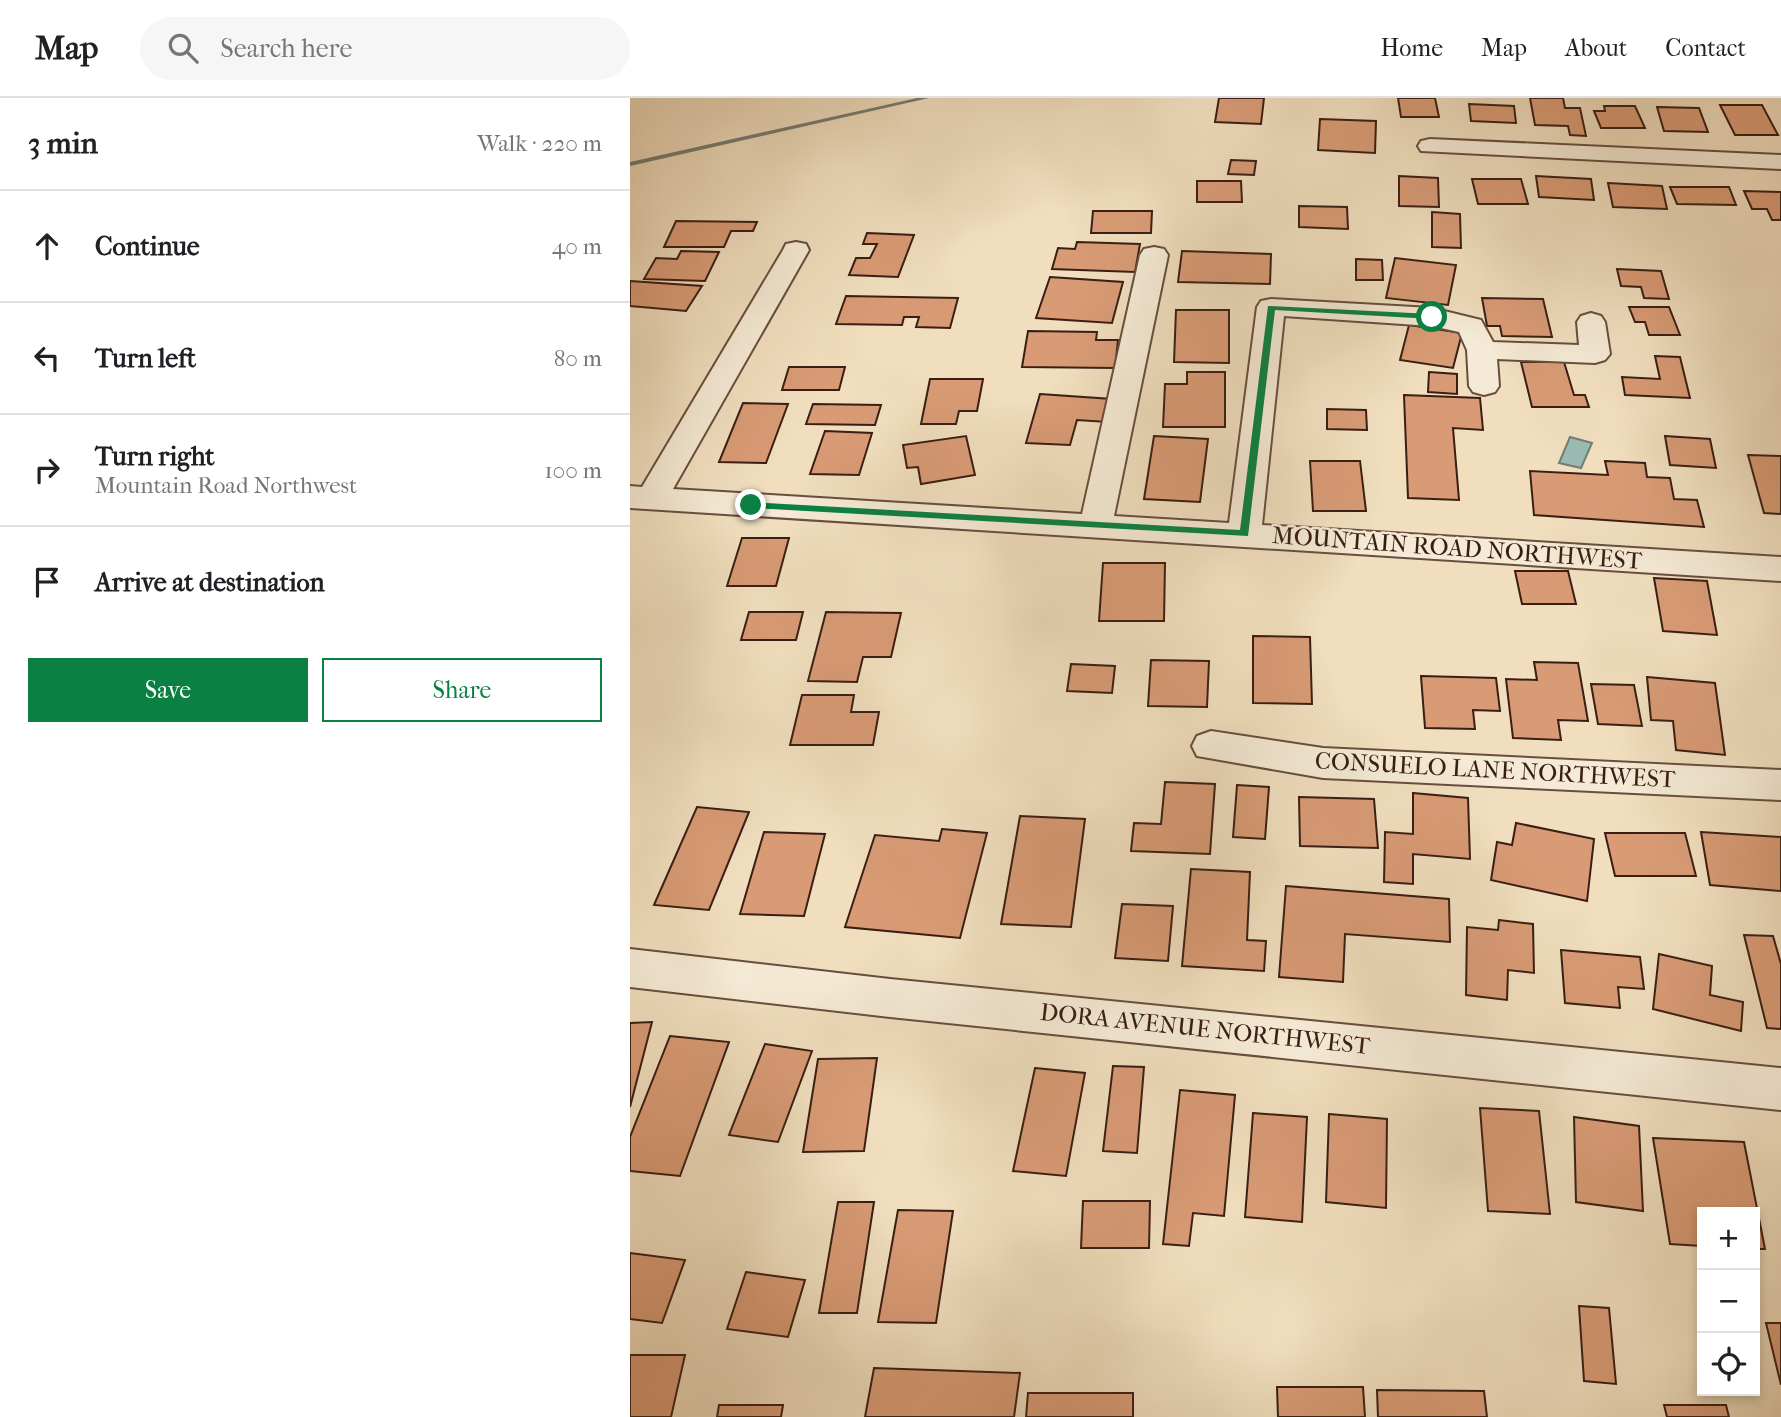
<!DOCTYPE html>
<html lang="en">
<head>
<meta charset="utf-8">
<style>
  :root { --surface:#fff; --page:#f6f6f6; --text:#202124; --muted:#757577; --line:#e0e0e0; --accent:#0b8043 }
  body { margin:0; font-family:"IM FELL French Canon",serif; background:var(--page); color:var(--text) }
  .controls { position:absolute; right:21px; bottom:21px; display:grid; overflow:hidden; border-radius:0px; box-shadow:0 4px 10px #0003 }
  .controls button { width:63px; height:63px; display:grid; place-items:center; padding:0; border:0; border-bottom:2px solid var(--line); background:var(--surface); color:var(--text); font:35px sans-serif }
  .stop { position:absolute; width:21px; height:21px; margin:-16px; border:5px solid #0b8043; border-radius:50%; background:#fff }
  .stop.end { background:#0b8043; border-color:#fff; box-shadow:0 2px 7px #0008 }
  .list { margin:0; padding:0; list-style:none }
  h2 { display:flex; justify-content:space-between; align-items:center; height:91px; margin:0; padding:0 28px; font-size:30px }
  h2 small { font-size:23px; font-weight:400; color:var(--muted) }
  .list li { display:grid; grid-template-columns:46px 1fr auto; gap:21px; align-items:center; box-sizing:border-box; height:112px; padding:0 28px; border-top:2px solid var(--line) }
  .list b { display:block; font-size:26px; white-space:nowrap }
  .list p { margin:0; font-size:23px; white-space:nowrap; color:var(--muted) }
  .list em { font-size:23px; font-style:normal; color:var(--muted) }
  .actions { display:flex; gap:14px; padding:21px 28px }
  .actions a { flex:1; padding:16px 0; border:2px solid var(--accent); border-radius:0px; text-align:center; font-size:24px; color:var(--accent) }
  .actions .main { background:var(--accent); color:#fff }
  .icon { flex:none; width:38px; height:38px; fill:none; stroke:currentColor; stroke-width:2; stroke-linecap:round; stroke-linejoin:round }
  .map { position:relative; flex:none; width:1151px; height:1319px; overflow:hidden }
  header { display:flex; align-items:center; gap:42px; box-sizing:border-box; height:98px; padding:0 35px; background:var(--surface); border-bottom:2px solid var(--line) }
  header strong { font-size:33px }
  nav { display:flex; gap:38px; margin-inline-start:auto; font-size:24px }
  .search { width:490px; height:63px; background:var(--page); display:flex; align-items:center; gap:18px; box-sizing:border-box; padding:0 24px; border-radius:38px; color:var(--muted); font-size:26px }
  main { display:flex }
  aside { flex:1; background:var(--surface) }
  .map>svg:first-child { display:block }
</style>
</head>
<body>
<header>
<strong>Map</strong>
<div class="search"><svg class="icon" aria-label="search" viewBox="0 0 24 24"><circle cx="10" cy="10" r="6"/><path d="M15 15l6 6"/></svg>Search here</div>
<nav><a>Home</a><a>Map</a><a>About</a><a>Contact</a></nav>
</header>
<main>
<aside>
<h2>3 min<small>Walk · 220 m</small></h2>
<ul class="list">
<li><svg class="icon" aria-label="ahead" viewBox="0 0 24 24"><path d="M12 20V5M6 11l6-6 6 6"/></svg><div><b>Continue</b></div><em>40 m</em></li>
<li><svg class="icon" aria-label="left" viewBox="0 0 24 24"><path d="M17 20v-9H6M10 6l-5 5 5 5"/></svg><div><b>Turn left</b></div><em>80 m</em></li>
<li><svg class="icon" aria-label="right" viewBox="0 0 24 24"><path d="M7 20v-9h11M14 6l5 5-5 5"/></svg><div><b>Turn right</b><p>Mountain Road Northwest</p></div><em>100 m</em></li>
<li><svg class="icon" aria-label="arrive" viewBox="0 0 24 24"><path d="M6 21V4h12l-3 4 3 4H6"/></svg><div><b>Arrive at destination</b></div></li>
</ul>
<div class="actions"><a class="main">Save</a><a>Share</a></div>
</aside>
<div class="map">
<svg width="1151" height="1319" viewBox="0 0 1151 1319">
  <rect width="100%" height="100%" fill="#f0debe"/>
  <filter id="stains"><feTurbulence type="fractalNoise" baseFrequency=".00286" numOctaves="4"/><feColorMatrix values="0 0 0 0 .2 0 0 0 0 .09 0 0 0 0 .02 0 0 0 .5 -.17"/></filter>
  <radialGradient id="worn" r=".72"><stop offset=".6" stop-color="#630" stop-opacity="0"/><stop offset="1" stop-color="#630" stop-opacity=".3"/></radialGradient>
  <path fill="#9abcb4" stroke="#747d74" stroke-width="2" d="M 940,339 L 962,345 L 951,370 L 929,365 Z"/>
  <g fill="none" stroke-linecap="round" stroke-linejoin="round">
    <path fill="#747d74" fill-rule="evenodd" d="M 287,0 L 299,0 L 0,68 L 0,64 Z"/>
  </g>
  <path fill="#d89b75" stroke="#3a1e14" stroke-width="2" d="M 589,0 L 634,0 L 631,26 L 585,24 Z
    M 768,0 L 805,0 L 809,19 L 771,19 Z
    M 900,0 L 933,0 L 935,10 L 950,10 L 956,38 L 940,37 L 938,28 L 905,27 Z
    M 839,6 L 884,8 L 886,25 L 841,23 Z
    M 1090,7 L 1132,7 L 1148,37 L 1105,37 Z
    M 974,8 L 1005,8 L 1015,30 L 971,30 L 964,13 L 975,13 Z
    M 1027,9 L 1069,10 L 1078,34 L 1034,33 Z
    M 690,21 L 746,23 L 745,55 L 688,52 Z
    M 601,62 L 626,63 L 624,77 L 598,76 Z
    M 769,78 L 808,80 L 809,109 L 769,108 Z
    M 906,78 L 961,81 L 964,102 L 909,99 Z
    M 842,81 L 891,81 L 898,106 L 848,106 Z
    M 567,83 L 611,83 L 612,104 L 567,104 Z
    M 978,85 L 1032,88 L 1037,111 L 983,109 Z
    M 1040,89 L 1099,89 L 1106,107 L 1047,106 Z
    M 1114,93 L 1151,94 L 1151,122 L 1142,122 L 1137,111 L 1122,111 Z
    M 669,108 L 717,109 L 718,131 L 669,129 Z
    M 463,113 L 522,113 L 521,135 L 461,135 Z
    M 802,114 L 830,116 L 831,150 L 802,149 Z
    M 46,123 L 127,124 L 123,133 L 101,133 L 94,149 L 34,149 Z
    M 237,135 L 284,137 L 268,179 L 219,177 L 226,160 L 240,160 L 247,146 L 233,146 Z
    M 447,144 L 510,146 L 505,174 L 422,171 L 428,150 L 445,151 Z
    M 51,153 L 89,154 L 75,183 L 14,181 L 26,160 L 47,161 Z
    M 552,153 L 641,156 L 640,186 L 548,184 Z
    M 765,160 L 826,167 L 818,207 L 756,200 Z
    M 726,161 L 752,162 L 753,182 L 726,182 Z
    M 987,171 L 1031,173 L 1039,201 L 1014,200 L 1011,189 L 991,188 Z
    M 420,179 L 493,184 L 482,225 L 406,220 Z
    M 0,183 L 72,188 L 56,213 L 0,208 Z
    M 216,198 L 328,200 L 320,230 L 286,229 L 289,219 L 274,219 L 272,227 L 206,226 Z
    M 852,200 L 913,201 L 922,239 L 872,238 L 870,228 L 857,228 Z
    M 999,209 L 1039,209 L 1050,237 L 1019,237 L 1015,224 L 1005,224 Z
    M 546,212 L 599,212 L 599,265 L 544,264 Z
    M 779,227 L 832,235 L 823,270 L 770,262 Z
    M 398,233 L 467,234 L 466,242 L 488,242 L 485,270 L 392,269 Z
    M 1025,258 L 1050,259 L 1060,300 L 995,297 L 992,279 L 1030,281 Z
    M 891,264 L 934,264 L 944,297 L 955,297 L 959,309 L 902,309 Z
    M 159,269 L 215,269 L 209,292 L 152,292 Z
    M 557,274 L 595,274 L 595,329 L 533,329 L 535,286 L 557,286 Z
    M 799,274 L 827,276 L 827,296 L 798,294 Z
    M 300,281 L 353,281 L 347,313 L 329,313 L 326,326 L 291,326 Z
    M 410,296 L 482,301 L 477,324 L 447,322 L 440,347 L 396,345 Z
    M 774,297 L 850,300 L 853,332 L 823,330 L 829,402 L 778,400 Z
    M 113,305 L 158,306 L 136,365 L 89,364 Z
    M 183,306 L 251,307 L 245,327 L 176,326 Z
    M 697,311 L 736,312 L 737,332 L 697,331 Z
    M 195,333 L 242,335 L 229,377 L 180,376 Z
    M 336,338 L 345,377 L 291,386 L 288,369 L 277,370 L 273,347 Z
    M 524,338 L 578,341 L 570,404 L 514,401 Z
    M 1035,338 L 1080,341 L 1086,370 L 1040,367 Z
    M 1118,357 L 1151,358 L 1151,416 L 1134,415 Z
    M 680,363 L 730,363 L 736,413 L 683,413 Z
    M 975,363 L 1015,365 L 1017,379 L 1040,380 L 1044,401 L 1067,402 L 1074,429 L 904,417 L 900,373 L 978,377 Z
    M 112,440 L 159,440 L 146,488 L 97,488 Z
    M 473,465 L 535,465 L 534,523 L 469,523 Z
    M 885,473 L 938,473 L 946,506 L 892,506 Z
    M 1024,480 L 1077,483 L 1087,537 L 1033,533 Z
    M 119,514 L 173,514 L 166,542 L 111,542 Z
    M 196,514 L 271,515 L 261,559 L 233,559 L 227,584 L 178,583 Z
    M 623,538 L 680,539 L 682,606 L 623,605 Z
    M 521,562 L 579,563 L 577,609 L 518,608 Z
    M 904,564 L 948,565 L 958,623 L 928,622 L 931,642 L 883,640 L 876,581 L 907,582 Z
    M 441,566 L 485,568 L 482,595 L 437,593 Z
    M 791,578 L 866,580 L 870,613 L 843,612 L 845,631 L 795,630 Z
    M 1017,579 L 1085,585 L 1095,657 L 1046,652 L 1043,623 L 1021,622 Z
    M 961,586 L 1004,587 L 1012,628 L 968,626 Z
    M 172,597 L 224,597 L 221,614 L 249,614 L 243,647 L 160,647 Z
    M 535,684 L 585,686 L 580,756 L 501,753 L 504,725 L 531,726 Z
    M 607,687 L 639,689 L 635,741 L 603,739 Z
    M 783,695 L 838,700 L 840,761 L 783,756 L 783,786 L 754,784 L 755,734 L 783,736 Z
    M 669,699 L 744,701 L 748,750 L 670,748 Z
    M 67,709 L 119,714 L 79,812 L 24,807 Z
    M 390,718 L 455,721 L 441,829 L 371,826 Z
    M 886,725 L 964,741 L 957,803 L 861,782 L 867,744 L 882,747 Z
    M 312,731 L 357,735 L 330,840 L 215,829 L 245,737 L 309,743 Z
    M 134,734 L 195,736 L 174,818 L 110,816 Z
    M 1071,734 L 1151,739 L 1151,793 L 1080,787 Z
    M 975,735 L 1055,735 L 1066,778 L 985,778 Z
    M 561,771 L 620,774 L 617,842 L 636,843 L 634,873 L 552,868 Z
    M 656,788 L 819,801 L 820,844 L 715,836 L 713,884 L 649,879 Z
    M 492,806 L 543,808 L 538,863 L 485,860 Z
    M 869,822 L 903,826 L 904,875 L 878,872 L 877,902 L 836,897 L 837,829 L 868,832 Z
    M 1114,837 L 1143,838 L 1151,866 L 1151,931 L 1137,930 Z
    M 931,852 L 1010,859 L 1014,891 L 988,889 L 990,910 L 935,905 Z
    M 1029,856 L 1082,868 L 1080,897 L 1113,904 L 1111,933 L 1023,911 Z
    M 22,924 L 0,1009 L 0,925 Z
    M 40,938 L 99,944 L 50,1078 L 0,1073 L 0,1039 Z
    M 135,946 L 182,953 L 148,1044 L 99,1037 Z
    M 247,960 L 234,1053 L 173,1054 L 188,961 Z
    M 483,968 L 514,969 L 507,1055 L 473,1053 Z
    M 405,970 L 455,975 L 436,1078 L 383,1073 Z
    M 550,992 L 605,997 L 594,1118 L 563,1115 L 559,1148 L 533,1146 Z
    M 850,1010 L 909,1013 L 920,1116 L 858,1113 Z
    M 623,1015 L 677,1019 L 672,1124 L 615,1119 Z
    M 699,1016 L 757,1021 L 756,1110 L 696,1104 Z
    M 944,1019 L 1009,1028 L 1013,1113 L 946,1104 Z
    M 1023,1040 L 1114,1044 L 1135,1151 L 1125,1151 L 1125,1114 L 1072,1114 L 1072,1148 L 1040,1146 Z
    M 453,1103 L 520,1103 L 519,1150 L 451,1150 Z
    M 208,1104 L 244,1104 L 227,1215 L 189,1215 Z
    M 268,1112 L 323,1113 L 306,1225 L 248,1224 Z
    M 0,1155 L 55,1162 L 32,1225 L 0,1221 Z
    M 116,1174 L 175,1182 L 158,1239 L 97,1231 Z
    M 949,1208 L 979,1210 L 986,1286 L 954,1283 Z
    M 1136,1225 L 1151,1225 L 1151,1287 Z
    M 0,1257 L 55,1257 L 41,1319 L 0,1319 Z
    M 244,1270 L 390,1275 L 384,1319 L 235,1319 Z
    M 647,1289 L 733,1289 L 735,1319 L 648,1319 Z
    M 747,1292 L 854,1293 L 857,1319 L 748,1319 Z
    M 398,1295 L 503,1295 L 503,1319 L 396,1319 Z
    M 89,1307 L 153,1307 L 151,1319 L 87,1319 Z
    M 1034,1307 L 1096,1307 L 1099,1319 L 1037,1319 Z"/>
  <g fill="none" stroke-linecap="round" stroke-linejoin="round">
    <g stroke="#684e3e" stroke-width="4">
      <path id="minor" d="M 800,41 L 1151,57 L 1151,71 L 791,53 L 788,48 L 791,43 Z
        M 166,144 L 176,146 L 179,152 L 43,391 L 452,416 L 510,157 L 514,151 L 524,149 L 534,151 L 538,157 L 484,418 L 599,425 L 627,209 L 631,203 L 641,201 L 802,210 L 851,222 L 863,244 L 949,247 L 947,224 L 951,218 L 961,215 L 971,218 L 975,224 L 980,256 L 975,262 L 965,265 L 867,261 L 869,288 L 865,294 L 854,297 L 843,294 L 839,288 L 837,252 L 829,234 L 802,228 L 654,218 L 632,427 L 1151,459 L 1151,483 L 0,410 L 0,388 L 12,389 L 153,152 L 156,146 Z
        M 581,633 L 693,650 L 1151,672 L 1151,702 L 693,680 L 567,658 L 562,648 L 567,638 Z
        M 0,851 L 260,881 L 1151,970 L 1151,1012 L 260,919 L 0,889 Z"/>
    </g>
    <use href="#minor" fill="#f5ead5" fill-rule="evenodd"/>
  </g>
  <path fill="#0b8043" d="M 638,208 L 802,216 L 806,219 L 802,221 L 645,212 L 618,438 L 121,410 L 116,407 L 121,404 L 610,432 Z"/>
  <g text-anchor="middle" stroke-width="5" stroke-linejoin="round" paint-order="stroke">
    <g font-size="24" fill="#3a1e14" stroke="#f5ead5">
      <text transform="translate(827 450) rotate(4)" y="8">MOUNTAIN ROAD NORTHWEST</text>
      <text transform="translate(865 672) rotate(3)" y="8">CONSUELO LANE NORTHWEST</text>
      <text transform="translate(575 931) rotate(6)" y="8">DORA AVENUE NORTHWEST</text>
    </g>
  </g>
  <rect width="100%" height="100%" filter="url(#stains)"/>
  <rect width="100%" height="100%" fill="url(#worn)"/>
</svg>
<div class="controls">
<button>+</button>
<button>−</button>
<button><svg class="icon" aria-label="locate" viewBox="0 0 24 24"><circle cx="12" cy="12" r="6"/><path d="M12 2v4M12 18v4M2 12h4M18 12h4"/></svg></button>
</div>
<div class="stop" style="left:802px;top:219px"></div>
<div class="stop end" style="left:121px;top:407px"></div>
</div>
</main>
</body>
</html>
